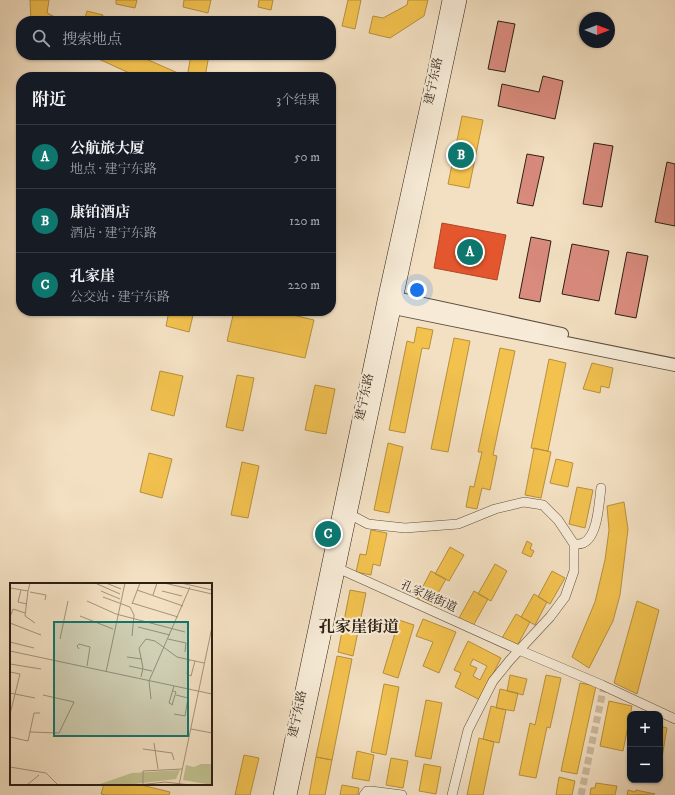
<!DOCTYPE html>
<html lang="zh">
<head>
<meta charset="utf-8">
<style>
  :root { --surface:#171b24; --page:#20242c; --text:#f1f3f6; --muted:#9ea1a6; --line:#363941; --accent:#0f766e }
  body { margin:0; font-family:"IM FELL DW Pica","Noto Serif SC",serif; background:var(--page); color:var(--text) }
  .controls { position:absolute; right:12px; bottom:12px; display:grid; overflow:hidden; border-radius:8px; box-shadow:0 1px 3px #0004 }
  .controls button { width:36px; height:36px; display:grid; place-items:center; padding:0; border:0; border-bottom:1px solid var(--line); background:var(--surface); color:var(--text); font:20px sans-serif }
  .compass { position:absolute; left:579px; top:12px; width:36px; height:36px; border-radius:50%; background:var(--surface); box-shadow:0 1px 3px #0004; rotate:90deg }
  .you { position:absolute; left:417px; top:290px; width:14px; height:14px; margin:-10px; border:3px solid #fff; border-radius:50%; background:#1a73e8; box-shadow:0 0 0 6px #1a73e833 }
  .badge { display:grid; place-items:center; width:26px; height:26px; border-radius:50%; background:var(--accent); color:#fff; font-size:13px; font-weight:700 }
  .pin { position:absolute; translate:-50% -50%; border:2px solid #fff; box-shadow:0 1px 4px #0006 }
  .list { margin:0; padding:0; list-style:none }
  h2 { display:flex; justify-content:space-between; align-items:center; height:52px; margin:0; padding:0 16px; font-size:17px }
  h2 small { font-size:13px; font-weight:400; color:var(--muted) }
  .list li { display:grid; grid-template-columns:26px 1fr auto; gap:12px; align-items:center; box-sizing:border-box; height:64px; padding:0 16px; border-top:1px solid var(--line) }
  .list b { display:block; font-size:15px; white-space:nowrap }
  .list p { margin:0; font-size:13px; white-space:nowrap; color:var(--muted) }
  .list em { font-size:13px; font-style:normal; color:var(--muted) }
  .icon { flex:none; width:22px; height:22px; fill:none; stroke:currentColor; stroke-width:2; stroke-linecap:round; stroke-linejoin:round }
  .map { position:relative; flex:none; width:675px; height:795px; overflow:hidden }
  .search { position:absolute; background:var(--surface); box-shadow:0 1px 3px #0004; left:16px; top:16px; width:320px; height:44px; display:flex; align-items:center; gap:10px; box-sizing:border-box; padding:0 14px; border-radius:16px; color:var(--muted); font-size:15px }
  .panel { position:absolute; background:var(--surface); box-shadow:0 1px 3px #0004; left:16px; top:72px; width:320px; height:244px; border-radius:16px }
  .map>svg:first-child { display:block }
</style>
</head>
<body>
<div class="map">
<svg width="675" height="795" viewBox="0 0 675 795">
  <rect width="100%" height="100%" fill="#f3e0c2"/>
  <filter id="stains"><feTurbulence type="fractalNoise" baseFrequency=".005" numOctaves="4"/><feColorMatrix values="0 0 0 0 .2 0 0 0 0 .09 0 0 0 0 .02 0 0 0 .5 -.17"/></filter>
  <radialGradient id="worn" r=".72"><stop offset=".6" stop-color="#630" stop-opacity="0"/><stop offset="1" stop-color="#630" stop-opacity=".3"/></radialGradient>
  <path fill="#f2c14e" stroke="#b7903d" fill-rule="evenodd" d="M 30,0 L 49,0 L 47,13 L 63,21 L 31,21 Z
    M 116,0 L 137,0 L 135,8 L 116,4 Z
    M 184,0 L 211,0 L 208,13 L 183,7 Z
    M 259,0 L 273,0 L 271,10 L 258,7 Z
    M 348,0 L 361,0 L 355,29 L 342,26 Z
    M 408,0 L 428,0 L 424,16 L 390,38 L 369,33 L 373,16 L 383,18 L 407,5 Z
    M 87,11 L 103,15 L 101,21 L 84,21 Z
    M 90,55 L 137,55 L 187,77 L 191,55 L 209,55 L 205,77 L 138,77 Z
    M 462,116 L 483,120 L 469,188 L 448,184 Z
    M 169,311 L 194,311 L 189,332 L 166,326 Z
    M 234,311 L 276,311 L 314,320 L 305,358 L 227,341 Z
    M 417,327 L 433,330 L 429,349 L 422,348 L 405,433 L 389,430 L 407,341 L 414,343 Z
    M 454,338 L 470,341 L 448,452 L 431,449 Z
    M 500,348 L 515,351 L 493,455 L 497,456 L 490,490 L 482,488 L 477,509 L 466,507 L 470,486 L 474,487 L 482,452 L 478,452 Z
    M 549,359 L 566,363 L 548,451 L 531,448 Z
    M 592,363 L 613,368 L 609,388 L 601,386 L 600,393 L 583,389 Z
    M 160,371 L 183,376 L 174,416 L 151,410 Z
    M 237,375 L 254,378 L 243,431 L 226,427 Z
    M 315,385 L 335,389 L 326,434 L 305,430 Z
    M 388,443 L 403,447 L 389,513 L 374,510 Z
    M 534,448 L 551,452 L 541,498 L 525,495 Z
    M 149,453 L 172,459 L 162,498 L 140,492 Z
    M 556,459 L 573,463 L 568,487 L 550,483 Z
    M 242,462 L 259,466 L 248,518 L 231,515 Z
    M 577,487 L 593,490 L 585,528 L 569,524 Z
    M 624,502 L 628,529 L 620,595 L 613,621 L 589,668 L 572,657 L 595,602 L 605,560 L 609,530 L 607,506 Z
    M 371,530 L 387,533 L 380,566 L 373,564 L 371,575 L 356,572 L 360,554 L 366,555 Z
    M 527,541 L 532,544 L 530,549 L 534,551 L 531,557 L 522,553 Z
    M 450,547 L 464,555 L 449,581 L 435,574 Z
    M 495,564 L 507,571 L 491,601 L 478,594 Z
    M 431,571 L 446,579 L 431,606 L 417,598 Z
    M 552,571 L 565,578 L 550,604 L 538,597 Z
    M 350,590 L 366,593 L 353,656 L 338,652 Z
    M 474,591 L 488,599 L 473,626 L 459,618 Z
    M 534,594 L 547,602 L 535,625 L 521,617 Z
    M 637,601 L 659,610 L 637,694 L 614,683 Z
    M 516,614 L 530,622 L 517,646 L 502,638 Z
    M 423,619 L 456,632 L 439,673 L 423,666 L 433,642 L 416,636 Z
    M 399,620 L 414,625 L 398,678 L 383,673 Z
    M 468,641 L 501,658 L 480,700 L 455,687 L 461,673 L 454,670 ZM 473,659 L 487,666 L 480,680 L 473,676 L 477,668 L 470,665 Z
    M 337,656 L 352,659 L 332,760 L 316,757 Z
    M 510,675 L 527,679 L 523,695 L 507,691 Z
    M 546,675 L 561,678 L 550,728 L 547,727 L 536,778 L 519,775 L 530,723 L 535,725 Z
    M 580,683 L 596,686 L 577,774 L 561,771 Z
    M 384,684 L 399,687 L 386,755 L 371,752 Z
    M 500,689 L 518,693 L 514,711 L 496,708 Z
    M 426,700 L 442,703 L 431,759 L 415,756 Z
    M 609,701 L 632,706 L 623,751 L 600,746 Z
    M 491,706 L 506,710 L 499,743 L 483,739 Z
    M 660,726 L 667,728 L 660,769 Z
    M 479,738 L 494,742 L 483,795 L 467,795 Z
    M 357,751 L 374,755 L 369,781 L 352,778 Z
    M 244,755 L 259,758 L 250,795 L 235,795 Z
    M 316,757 L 332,760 L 325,795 L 309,795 Z
    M 391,758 L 408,761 L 403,788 L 386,785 Z
    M 424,764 L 441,767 L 436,794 L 419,791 Z
    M 559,777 L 575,781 L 572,795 L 556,795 Z
    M 596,783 L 617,786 L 615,795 L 590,795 L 591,788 L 595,788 Z
    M 104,784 L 137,784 L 170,792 L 169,795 L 106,795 L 101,794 Z
    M 342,785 L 359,788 L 358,795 L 340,795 Z
    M 628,790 L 635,792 L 636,790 L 655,794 L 627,795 Z"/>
  <path fill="#e4572e" stroke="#ad4626" d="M 442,223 L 506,235 L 497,280 L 434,268 Z"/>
  <path fill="#d98b7d" stroke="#2d1f14" d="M 498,21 L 515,24 L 505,72 L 488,69 Z
    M 543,76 L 563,81 L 555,119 L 498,106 L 502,84 L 539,92 Z
    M 594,143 L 613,146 L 602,207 L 583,204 Z
    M 527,154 L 544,157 L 533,206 L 517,203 Z
    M 667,162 L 675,164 L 675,226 L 655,222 Z
    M 531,237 L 551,241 L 540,302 L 519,298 Z
    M 572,244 L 609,251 L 599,301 L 562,294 Z
    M 627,252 L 648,256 L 636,318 L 615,314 Z"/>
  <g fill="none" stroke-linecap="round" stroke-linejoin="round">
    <path stroke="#cbb99f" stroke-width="7" stroke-dasharray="7 3.5" stroke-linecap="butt" d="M 581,795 L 604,686"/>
    <g stroke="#5e4f40" stroke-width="10">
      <path id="minor" d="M 351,515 L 368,524 L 405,528 L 458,524 L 495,509 L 524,502 L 543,505 L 558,520 L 574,544 L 574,571 L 565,597 L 550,617 L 510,660 L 493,681 L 468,730 L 452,795
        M 574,544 C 577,544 581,544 583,543 C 598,537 599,502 601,488
        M 333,566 L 519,650 L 602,685 L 675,719
        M 364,795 L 367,791 L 371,791 L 402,795"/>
    </g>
    <g stroke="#5e4f40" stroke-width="14">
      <path id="tertiary" d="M 387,296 L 562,334
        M 384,306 L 675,365"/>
    </g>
    <g stroke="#2d1f14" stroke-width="14">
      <path id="secondary" d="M 280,795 L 385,296 L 432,83 L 449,0
        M 290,795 L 460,0"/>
    </g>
    <use href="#minor" stroke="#f7ebd7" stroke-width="9"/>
    <use href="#tertiary" stroke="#f7ebd7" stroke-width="12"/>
    <use href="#secondary" stroke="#f7ebd7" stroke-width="13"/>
  </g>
  <g text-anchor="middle" stroke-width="4" stroke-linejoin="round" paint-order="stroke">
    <g font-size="12" fill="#2d1f14" stroke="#f7ebd7">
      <text transform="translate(433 81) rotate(-78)" y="4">建宁东路</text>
      <text transform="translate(364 397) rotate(-78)" y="4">建宁东路</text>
      <text transform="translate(429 596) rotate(24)" y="4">孔家崖街道</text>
      <text transform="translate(297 714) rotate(-78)" y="4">建宁东路</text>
    </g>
    <g font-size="16" font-weight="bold" fill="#2d1f14" stroke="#f7ebd7">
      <text x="359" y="632">孔家崖街道</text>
    </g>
  </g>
  <g transform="translate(10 583)">
    <rect width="202" height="202" fill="#f3e0c2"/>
    <path d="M 191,181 L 202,181 L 202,202 L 173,197 L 176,182 L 184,184 ZM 170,187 L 166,196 L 116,202 L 87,202 L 122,190 Z" fill="#c0c18f"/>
    <path fill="none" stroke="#a4937c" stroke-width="1" d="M 85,0 L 110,11M 96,0 L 111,6M 154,0 L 202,11M 171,0 L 202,7M 0,5 L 18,8 L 20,0M 11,7 L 8,19 L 17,21M 127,7 L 173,23M 18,8 L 15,33 L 25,40M 91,8 L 110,16M 152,8 L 172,13M 20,9 L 36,12 L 35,17M 143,12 L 147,0M 93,14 L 120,24 L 124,32 L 122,53M 77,18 L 106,31 L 175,49M 122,20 L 168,34M 122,21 L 130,0M 70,33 L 103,46M 0,34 L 3,26 L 15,30M 0,40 L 31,52M 128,44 L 160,52M 50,56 L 58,18M 158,56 L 176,60 L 175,69M 0,59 L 24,65M 69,66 L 67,63 L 69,61 L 80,64 L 77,83M 0,68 L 202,111M 117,74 L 132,76M 179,77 L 177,91 L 181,93 L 185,78M 0,81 L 31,86M 119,83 L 142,88M 0,89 L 10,91 L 0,131M 96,89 L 115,0M 131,94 L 133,85 L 129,65 L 136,56 L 145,58 L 167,74 L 194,80M 0,110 L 25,115M 141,116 L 139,98 L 180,4M 162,122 L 166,109 L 163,108M 163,122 L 159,120 L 164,103M 164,131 L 175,133 L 178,115 L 166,112M 181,146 L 202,150M 20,149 L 49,150 L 64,119 L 33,112M 0,154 L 18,158 L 24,130 L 30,130M 144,160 L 148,186M 133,166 L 162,170 L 164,177M 0,184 L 36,190 L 48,202M 133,201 L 133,188 L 172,186M 17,202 L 29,192M 129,202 L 155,199 L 180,202M 142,202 L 170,202M 169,202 L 202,44"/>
    <path fill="#0f766e" fill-opacity="0.15" stroke="#0f766e" stroke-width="2" d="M 44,39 L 178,39 L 178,153 L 44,153 Z"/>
    <rect width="202" height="202" fill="none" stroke="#2d1f14" stroke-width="2"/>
  </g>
  <rect width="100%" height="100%" filter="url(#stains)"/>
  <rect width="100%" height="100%" fill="url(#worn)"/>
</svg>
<div class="controls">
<button>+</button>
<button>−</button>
</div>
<svg class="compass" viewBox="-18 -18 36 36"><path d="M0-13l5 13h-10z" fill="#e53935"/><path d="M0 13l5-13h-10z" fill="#9ea1a6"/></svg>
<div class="you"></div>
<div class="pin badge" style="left:470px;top:252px">A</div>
<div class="pin badge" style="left:461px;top:155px">B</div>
<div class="pin badge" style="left:328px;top:534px">C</div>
<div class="search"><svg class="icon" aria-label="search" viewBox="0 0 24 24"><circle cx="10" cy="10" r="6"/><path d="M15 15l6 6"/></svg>搜索地点</div>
<section class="panel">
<h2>附近<small>3个结果</small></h2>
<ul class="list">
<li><span class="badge">A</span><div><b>公航旅大厦</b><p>地点 · 建宁东路</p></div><em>50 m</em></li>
<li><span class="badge">B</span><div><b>康铂酒店</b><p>酒店 · 建宁东路</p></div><em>120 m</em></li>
<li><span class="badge">C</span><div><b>孔家崖</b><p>公交站 · 建宁东路</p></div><em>220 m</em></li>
</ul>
</section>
</div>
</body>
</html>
